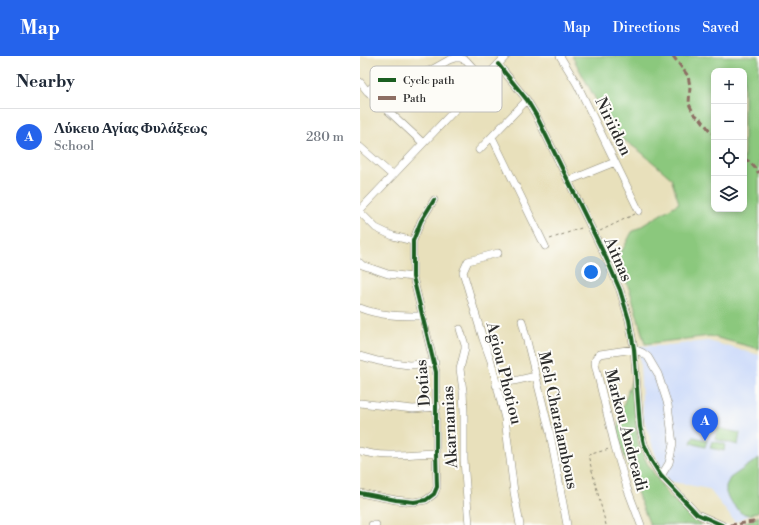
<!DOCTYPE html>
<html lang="en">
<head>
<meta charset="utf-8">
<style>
  :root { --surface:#fff; --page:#f6f6f7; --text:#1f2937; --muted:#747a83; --line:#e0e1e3; --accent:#2563eb }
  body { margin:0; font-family:"Libre Bodoni",serif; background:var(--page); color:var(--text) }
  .controls { position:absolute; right:12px; top:12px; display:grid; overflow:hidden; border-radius:8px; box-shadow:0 2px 6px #0003 }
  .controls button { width:36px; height:36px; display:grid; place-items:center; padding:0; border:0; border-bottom:1px solid var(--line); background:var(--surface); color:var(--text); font:20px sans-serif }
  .you { position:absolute; left:231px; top:216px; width:14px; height:14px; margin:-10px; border:3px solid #fff; border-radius:50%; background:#1a73e8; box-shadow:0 0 0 6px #1a73e833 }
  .badge { display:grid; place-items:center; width:26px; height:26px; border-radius:50%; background:var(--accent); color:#fff; font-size:13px; font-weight:700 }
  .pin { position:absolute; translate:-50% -33px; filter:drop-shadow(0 1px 2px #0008) }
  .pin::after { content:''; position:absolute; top:21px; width:14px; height:12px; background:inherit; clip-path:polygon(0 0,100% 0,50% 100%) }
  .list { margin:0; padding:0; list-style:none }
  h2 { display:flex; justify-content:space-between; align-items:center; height:52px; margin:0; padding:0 16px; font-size:17px }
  h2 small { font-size:13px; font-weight:400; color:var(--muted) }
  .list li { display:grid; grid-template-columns:26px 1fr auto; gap:12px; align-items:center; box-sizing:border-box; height:56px; padding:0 16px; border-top:1px solid var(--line) }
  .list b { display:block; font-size:15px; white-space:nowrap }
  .list p { margin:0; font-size:13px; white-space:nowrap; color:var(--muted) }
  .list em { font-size:13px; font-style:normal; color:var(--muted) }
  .icon { flex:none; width:22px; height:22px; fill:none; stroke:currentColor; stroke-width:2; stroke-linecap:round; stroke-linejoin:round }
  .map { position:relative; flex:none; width:399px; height:469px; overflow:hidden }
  header { display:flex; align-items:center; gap:24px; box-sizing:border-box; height:56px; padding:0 20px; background:var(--accent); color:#fff }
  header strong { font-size:19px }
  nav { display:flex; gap:22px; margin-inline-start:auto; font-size:14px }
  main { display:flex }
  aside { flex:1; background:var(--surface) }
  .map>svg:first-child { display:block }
</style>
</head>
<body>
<header>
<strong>Map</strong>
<nav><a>Map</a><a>Directions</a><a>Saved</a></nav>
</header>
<main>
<aside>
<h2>Nearby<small></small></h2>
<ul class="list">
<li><span class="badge">A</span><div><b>Λύκειο Αγίας Φυλάξεως</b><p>School</p></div><em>280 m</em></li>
</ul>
</aside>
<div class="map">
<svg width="399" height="469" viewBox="0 0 399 469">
  <rect width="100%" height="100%" fill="#fdfcf7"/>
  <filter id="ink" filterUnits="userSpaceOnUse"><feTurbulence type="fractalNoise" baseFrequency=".025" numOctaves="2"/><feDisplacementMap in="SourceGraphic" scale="8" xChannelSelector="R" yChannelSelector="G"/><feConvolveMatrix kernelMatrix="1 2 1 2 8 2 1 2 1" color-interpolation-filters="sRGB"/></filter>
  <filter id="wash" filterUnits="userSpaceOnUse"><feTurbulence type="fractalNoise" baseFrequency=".012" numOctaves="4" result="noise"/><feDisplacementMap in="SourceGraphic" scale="16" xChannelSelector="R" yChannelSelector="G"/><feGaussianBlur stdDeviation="0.9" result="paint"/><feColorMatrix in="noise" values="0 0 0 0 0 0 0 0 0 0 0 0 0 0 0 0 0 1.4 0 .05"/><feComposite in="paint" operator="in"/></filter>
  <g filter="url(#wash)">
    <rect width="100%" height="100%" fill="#e8e0bb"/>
    <path fill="#cddbfa" d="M 348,285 L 399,299 L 399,455 L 375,466 L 349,433 L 308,425 L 299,409 L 283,361 L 279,290 L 301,290 Z"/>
    <path fill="#8bc87d" stroke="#5b7a54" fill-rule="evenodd" d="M 212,0 L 399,0 L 399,293 L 350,280 L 285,288 L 271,238 L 255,195 L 262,195 L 272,176 L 319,147 L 311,122 L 281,96 L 254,77 ZM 354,15 L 384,15 L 384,153 L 354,153 Z
      M 272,323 L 278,388 L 287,407 L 309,440 L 342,469 L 290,469 L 281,447 L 257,379 L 260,359 Z
      M 358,372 L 380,377 L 378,389 L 355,383 Z
      M 333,381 L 347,384 L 345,391 L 331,387 Z
      M 352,385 L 365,388 L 364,395 L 350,392 Z
      M 399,402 L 399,455 L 390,459 L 381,457 L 370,445 L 366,437 L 366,430 L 370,422 Z
      M 399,460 L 399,469 L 383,469 L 384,467 Z"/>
  </g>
  <g filter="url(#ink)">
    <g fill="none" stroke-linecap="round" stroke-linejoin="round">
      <g stroke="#8a8673" stroke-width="8">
        <path id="minor" d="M 200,0 L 217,28 L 279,155
          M 138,8 L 167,44 L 176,59 L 247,204 L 260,234 L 269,264 L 274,293 L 280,371 L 284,388 L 291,404 L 301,420 L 337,458 L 362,469
          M 0,26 L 7,35 L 63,87
          M 7,35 L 16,28 L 21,26 L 52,21 L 71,14 L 89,4 L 95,2 L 100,2 L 106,4 L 124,24
          M 132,81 L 185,190
          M 0,91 L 32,119
          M 119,94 L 167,44
          M 208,125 L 255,106
          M 0,154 L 146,0
          M 0,156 L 16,172 L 33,180 L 53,185
          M 138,197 L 108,205 L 103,216 L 123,283 L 131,305 L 145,363 L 154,436 L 160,469
          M 0,207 L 2,209 L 28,218 L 53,221
          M 0,252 C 20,260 41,260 62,260
          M 162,265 L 190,377 L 207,469
          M 100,273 L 105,289 L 105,293 L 100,313 L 103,335 L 104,356 L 104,404 L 109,469
          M 0,300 L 18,305 L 49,309 L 75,307
          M 136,329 L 176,320
          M 0,347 L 17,349 L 53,353 L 77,351
          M 0,395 C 23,402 52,398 76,397
          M 0,437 L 36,444 L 54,446 L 66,444 L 74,438 L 77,431 L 76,397 L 76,316 L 53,221 L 53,185 L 61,165 L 74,144
          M 12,469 L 16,469
          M 281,469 L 267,432 L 255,391 L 237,316 C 235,309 233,302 240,298 L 274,293 L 283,297 L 288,301 L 298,318 L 308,349 L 313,388 L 309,407 L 301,420"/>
      </g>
      <path stroke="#8a8673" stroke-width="1" stroke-dasharray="3 3" stroke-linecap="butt" d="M 240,175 L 275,158
        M 190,183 L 224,171
        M 246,469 L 228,399 L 249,393"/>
      <use href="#minor" stroke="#fff" stroke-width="7"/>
      <path stroke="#8d6e63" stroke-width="3" stroke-dasharray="6 3" stroke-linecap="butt" d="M 313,0 L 328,20 L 330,30 L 329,48 L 334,58 L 341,63 L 350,75 L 354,78
        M 384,103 L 390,106 L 399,117
        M 370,469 L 393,466 L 394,469"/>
      <g stroke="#fdfcf7" stroke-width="6">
        <path id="cycleway" d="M 138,8 L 167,44 L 176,59 L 247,204 L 260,234 L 269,264 L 274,293 L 280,371 L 284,388 L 291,404 L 301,420 L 337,458 L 362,469
          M 0,437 L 36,444 L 54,446 L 66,444 L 74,438 L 77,431 L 76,397 L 76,316 L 53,221 L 53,185 L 61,165 L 74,144"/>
      </g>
      <use href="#cycleway" stroke="#1b5e20" stroke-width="4"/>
    </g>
  </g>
  <g text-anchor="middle" stroke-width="4" stroke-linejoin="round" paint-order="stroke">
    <g font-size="16" fill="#2b2b2b" stroke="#fdfcf7">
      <text transform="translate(254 70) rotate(64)" y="6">Niriidon</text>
      <text transform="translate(259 203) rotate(66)" y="6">Aitnas</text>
      <text transform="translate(145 317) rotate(76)" y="6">Agiou Photiou</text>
      <text transform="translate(62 327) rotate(-95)" y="6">Dotias</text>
      <text transform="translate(199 364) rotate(78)" y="6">Meli Charalambous</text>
      <text transform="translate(89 371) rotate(-93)" y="6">Akarnanias</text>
      <text transform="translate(267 374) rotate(75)" y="6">Markou Andreadi</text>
    </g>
  </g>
  <rect x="10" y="10" width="132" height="46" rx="6" fill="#fdfcf7" stroke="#bebdba" stroke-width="1"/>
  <rect x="18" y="22" width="18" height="4" fill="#1b5e20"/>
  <rect x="18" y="40" width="18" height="4" fill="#8d6e63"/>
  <g font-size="11" fill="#2b2b2b">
    <text x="43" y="28">Cycle path</text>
    <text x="43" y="46">Path</text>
  </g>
</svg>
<div class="controls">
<button>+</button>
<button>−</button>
<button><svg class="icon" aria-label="locate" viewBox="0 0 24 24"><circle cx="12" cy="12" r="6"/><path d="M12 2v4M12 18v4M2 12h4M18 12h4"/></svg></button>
<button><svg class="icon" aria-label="layers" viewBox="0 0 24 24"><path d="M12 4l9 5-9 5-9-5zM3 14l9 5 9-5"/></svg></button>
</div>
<div class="you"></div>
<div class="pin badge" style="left:345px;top:385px">A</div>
</div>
</main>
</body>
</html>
